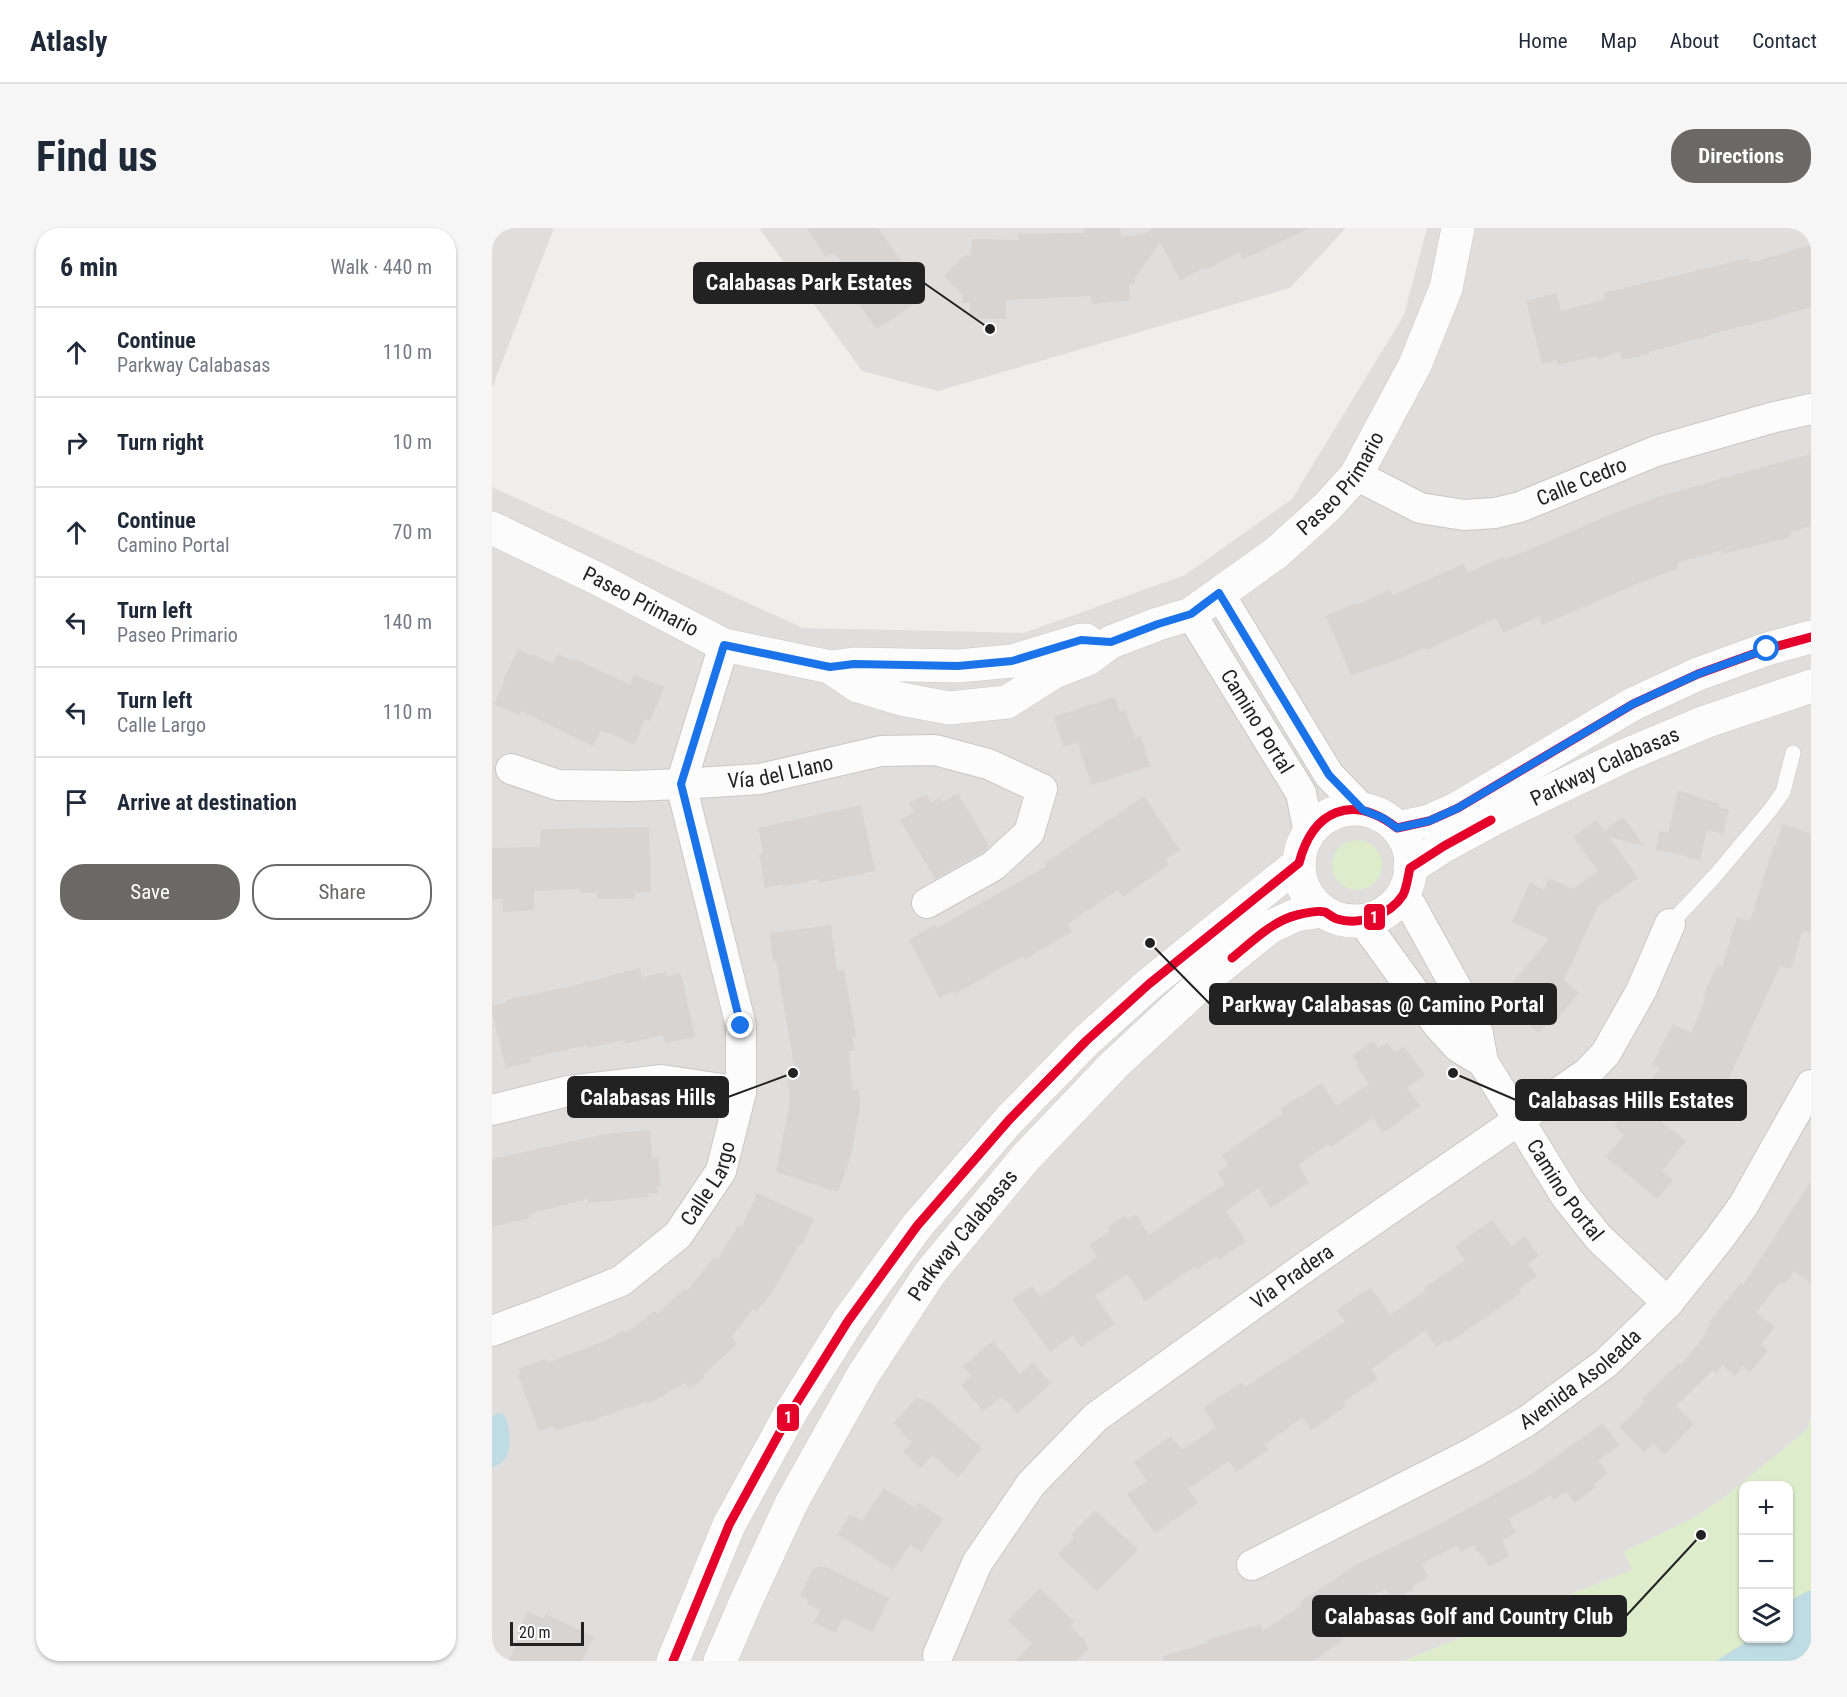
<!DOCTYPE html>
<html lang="en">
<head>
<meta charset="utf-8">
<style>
  :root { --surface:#fff; --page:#f6f6f7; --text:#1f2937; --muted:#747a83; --line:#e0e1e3; --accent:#6a6968 }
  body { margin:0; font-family:"Roboto Condensed",sans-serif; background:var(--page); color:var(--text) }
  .controls { position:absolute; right:18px; bottom:18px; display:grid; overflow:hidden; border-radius:12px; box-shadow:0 2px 4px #0004 }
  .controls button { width:54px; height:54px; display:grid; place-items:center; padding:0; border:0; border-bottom:2px solid var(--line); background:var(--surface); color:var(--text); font:30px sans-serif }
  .scale { position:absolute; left:18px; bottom:15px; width:74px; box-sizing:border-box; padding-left:6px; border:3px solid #222; border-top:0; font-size:16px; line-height:21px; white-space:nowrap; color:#222; -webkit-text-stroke:4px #fff; paint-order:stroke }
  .stop { position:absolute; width:18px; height:18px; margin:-14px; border:4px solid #1a73e8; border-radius:50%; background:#fff }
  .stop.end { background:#1a73e8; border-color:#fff; box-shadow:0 2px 6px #0008 }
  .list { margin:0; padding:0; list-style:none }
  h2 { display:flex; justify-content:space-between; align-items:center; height:78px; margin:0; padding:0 24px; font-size:26px }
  h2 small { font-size:20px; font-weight:400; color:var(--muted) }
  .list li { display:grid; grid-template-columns:39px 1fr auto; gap:18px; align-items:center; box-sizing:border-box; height:90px; padding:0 24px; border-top:2px solid var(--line) }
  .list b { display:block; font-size:22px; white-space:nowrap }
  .list p { margin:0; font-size:20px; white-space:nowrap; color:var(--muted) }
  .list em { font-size:20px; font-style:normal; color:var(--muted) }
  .actions { display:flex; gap:12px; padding:18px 24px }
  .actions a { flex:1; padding:14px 0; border:2px solid var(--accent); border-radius:24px; text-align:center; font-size:21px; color:var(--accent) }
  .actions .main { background:var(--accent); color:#fff }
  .icon { flex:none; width:33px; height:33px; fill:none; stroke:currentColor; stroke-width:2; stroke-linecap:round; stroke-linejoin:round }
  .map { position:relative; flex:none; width:1319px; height:1433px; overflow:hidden; border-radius:24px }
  header { display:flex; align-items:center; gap:36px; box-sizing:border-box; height:84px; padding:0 30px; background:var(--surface); border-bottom:2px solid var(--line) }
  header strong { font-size:28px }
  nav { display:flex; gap:33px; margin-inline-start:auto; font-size:21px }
  .intro { display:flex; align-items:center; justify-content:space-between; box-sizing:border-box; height:144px; padding:0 36px }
  h1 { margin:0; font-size:42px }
  .button { padding:15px 27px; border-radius:24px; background:var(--accent); color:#fff; font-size:21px; font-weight:700 }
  main { display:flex; gap:36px; padding:0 36px }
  aside { flex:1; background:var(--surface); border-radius:24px; box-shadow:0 2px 4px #0004 }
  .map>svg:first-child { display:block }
</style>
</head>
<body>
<header>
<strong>Atlasly</strong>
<nav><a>Home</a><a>Map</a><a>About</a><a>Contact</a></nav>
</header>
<div class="intro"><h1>Find us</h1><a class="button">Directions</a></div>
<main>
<aside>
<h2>6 min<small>Walk · 440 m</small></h2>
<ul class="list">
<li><svg class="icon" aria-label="ahead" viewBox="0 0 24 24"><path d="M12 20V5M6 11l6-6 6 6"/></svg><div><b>Continue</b><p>Parkway Calabasas</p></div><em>110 m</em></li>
<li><svg class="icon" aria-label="right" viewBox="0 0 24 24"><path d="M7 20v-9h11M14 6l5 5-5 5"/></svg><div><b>Turn right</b></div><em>10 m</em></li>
<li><svg class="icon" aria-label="ahead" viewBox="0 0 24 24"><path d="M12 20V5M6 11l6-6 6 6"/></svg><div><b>Continue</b><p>Camino Portal</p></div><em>70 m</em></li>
<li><svg class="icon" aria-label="left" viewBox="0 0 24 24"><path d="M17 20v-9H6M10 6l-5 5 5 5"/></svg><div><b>Turn left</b><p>Paseo Primario</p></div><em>140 m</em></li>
<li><svg class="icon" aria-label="left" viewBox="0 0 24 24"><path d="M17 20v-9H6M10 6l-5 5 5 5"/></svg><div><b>Turn left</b><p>Calle Largo</p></div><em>110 m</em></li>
<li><svg class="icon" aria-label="arrive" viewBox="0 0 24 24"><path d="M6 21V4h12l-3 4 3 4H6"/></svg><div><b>Arrive at destination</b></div></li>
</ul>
<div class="actions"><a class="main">Save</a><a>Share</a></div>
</aside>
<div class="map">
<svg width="1319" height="1433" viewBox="0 0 1319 1433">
  <rect width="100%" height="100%" fill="#f0eeeb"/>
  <path fill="#dfdedc" d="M 0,0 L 62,0 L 0,160 Z
    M 267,0 L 854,0 L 798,60 L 446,163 L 370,143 Z
    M 935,0 L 1319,0 L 1319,1188 L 1316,1201 L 1234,1268 L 1203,1289 L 1132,1324 L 1140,1342 L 911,1433 L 0,1433 L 0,259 L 311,400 L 532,405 L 693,347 L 800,271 L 912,87 Z"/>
  <path fill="#ddeccb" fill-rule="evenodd" d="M840 637a25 25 0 1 1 50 0a25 25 0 1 1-50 0Z
    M 1319,1188 L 1319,1433 L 911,1433 L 1140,1342 L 1132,1324 L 1203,1289 L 1234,1268 L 1316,1201 ZM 1252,1258 L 1296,1258 L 1296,1410 L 1252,1410 Z"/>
  <path fill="#bfdbe3" d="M 6,1185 L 12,1187 C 20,1203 23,1234 0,1239 L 0,1188 Z
    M 1316,1363 L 1319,1363 L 1319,1433 L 1224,1433 L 1251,1416 L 1257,1411 L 1296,1410 L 1297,1375 L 1304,1369 Z"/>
  <path fill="#d7d4d2" d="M 315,0 L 386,0 L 423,53 L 414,58 L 425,74 L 385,101 L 360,67 L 368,62 L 342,24 L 334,29 Z
    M 592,0 L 628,0 L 629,9 L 652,6 L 661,0 L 818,0 L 758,28 L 751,31 L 748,24 L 715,41 L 714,39 L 688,52 L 668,14 L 643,50 L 643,56 L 637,57 L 638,72 L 600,76 L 599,68 L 514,72 L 514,91 L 478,90 L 478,75 L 470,75 L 471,67 L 452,48 L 473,27 L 479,28 L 480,11 L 526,12 L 526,6 L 593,5 Z
    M 1319,17 L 1319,79 L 1272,93 L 1219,106 L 1219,107 L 1157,124 L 1157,126 L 1131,132 L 1127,124 L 1105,131 L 1105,128 L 1065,137 L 1064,132 L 1050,136 L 1034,73 L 1065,65 L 1069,84 L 1113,71 L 1112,65 L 1257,30 L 1258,35 Z
    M 1319,226 L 1319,298 L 1298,304 L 1299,309 L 1231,326 L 1230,322 L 1185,335 L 1187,340 L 1149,354 L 1050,397 L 1047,388 L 1011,405 L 1004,390 L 934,422 L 932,420 L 904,432 L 859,447 L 834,388 L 863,375 L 864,377 L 898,362 L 901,367 L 972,336 L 976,345 L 1011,329 L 1012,331 L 1030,325 L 1120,286 L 1169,268 L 1256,243 Z
    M 26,421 L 40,428 L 41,426 L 61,436 L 66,426 L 81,433 L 83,431 L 138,457 L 142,447 L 172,459 L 158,493 L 153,491 L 143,516 L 109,502 L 101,518 L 29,483 L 27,487 L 2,476 L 13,453 L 11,452 Z
    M 623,469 L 628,484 L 633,482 L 643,510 L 649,508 L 658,538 L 599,557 L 586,515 L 572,519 L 562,489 Z
    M 1186,562 L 1227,576 L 1227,579 L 1237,582 L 1231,606 L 1215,602 L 1208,632 L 1164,621 L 1168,603 L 1176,605 Z
    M 466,565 L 497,618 L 491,624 L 443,651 L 408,592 L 422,584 L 417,575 L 434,566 L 439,575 L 448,570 L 451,574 Z
    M 652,568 L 688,622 L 673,632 L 676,637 L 631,669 L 626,662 L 624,663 L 576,696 L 580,704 L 533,731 L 531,728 L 463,766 L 461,763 L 448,770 L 417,712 L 443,697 L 445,700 L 555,638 L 553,635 Z
    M 369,577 L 383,643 L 327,655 L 326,651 L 291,659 L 291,656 L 273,660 L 267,626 L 271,625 L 266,600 Z
    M 1131,589 L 1152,618 L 1117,609 L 1146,650 L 1106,678 L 1072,752 L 1087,765 L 1065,791 L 1061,789 L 1047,805 L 1007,771 L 1057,711 L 1020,694 L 1038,655 L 1052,662 L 1057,650 L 1081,661 L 1106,643 L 1081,609 L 1104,592 L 1112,603 Z
    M 1291,596 L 1319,606 L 1319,705 L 1311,702 L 1299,741 L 1288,738 L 1235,854 L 1234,853 L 1223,873 L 1210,866 L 1204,878 L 1157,854 L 1168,841 L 1160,837 L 1181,796 L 1199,805 L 1214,769 L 1211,768 L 1225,737 L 1230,739 L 1245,689 L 1258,693 L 1282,616 L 1284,617 Z
    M 157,599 L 159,664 L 143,665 L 143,670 L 105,671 L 105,665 L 88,665 L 88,661 L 42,663 L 42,682 L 11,684 L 10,671 L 0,671 L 0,620 L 48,619 L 49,601 Z
    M 339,697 L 345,743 L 352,741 L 364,808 L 360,809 L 363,822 L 357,823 L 360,862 L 367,861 L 368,879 L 359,926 L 346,964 L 284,944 L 298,874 L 296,851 L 304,850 L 284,732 L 281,733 L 277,705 Z
    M 148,740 L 150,749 L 174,744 L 175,748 L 189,745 L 203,809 L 173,815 L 171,807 L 133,816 L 132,812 L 96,820 L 95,817 L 38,830 L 39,834 L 14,840 L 0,785 L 0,778 L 14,774 L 14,772 L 80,758 Z
    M 881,813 L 886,820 L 895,815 L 903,825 L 912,818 L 933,847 L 915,860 L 928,878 L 891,905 L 881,890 L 839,919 L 836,916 L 806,937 L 817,954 L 779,980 L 766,960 L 734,983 L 754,1013 L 727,1032 L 724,1028 L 705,1041 L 703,1038 L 653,1073 L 635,1046 L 603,1068 L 623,1096 L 589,1119 L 581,1107 L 558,1124 L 520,1071 L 540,1058 L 548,1069 L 605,1029 L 597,1017 L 618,1003 L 615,999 L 633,988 L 636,992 L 644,986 L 657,1007 L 733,956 L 726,945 L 737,938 L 730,927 L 791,885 L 788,881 L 808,868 L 809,869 L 829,855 L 845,878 L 877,856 L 864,837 L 866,835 L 860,828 Z
    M 1143,872 L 1194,913 L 1170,943 L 1181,952 L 1165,971 L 1114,929 L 1132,907 L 1122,898 Z
    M 158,902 L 160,930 L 166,929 L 169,958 L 165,958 L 166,965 L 156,965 L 157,969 L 96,975 L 95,971 L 37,986 L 38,990 L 0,999 L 0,931 L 113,906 Z
    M 1319,953 L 1319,1055 L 1302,1043 L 1294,1056 L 1289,1053 L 1264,1084 L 1283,1099 L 1269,1116 L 1276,1122 L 1258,1144 L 1251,1138 L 1243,1148 L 1230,1137 L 1224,1145 L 1221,1142 L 1184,1178 L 1202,1196 L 1200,1198 L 1172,1227 L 1161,1215 L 1152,1224 L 1127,1199 L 1153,1174 L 1150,1171 L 1187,1135 L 1189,1137 L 1214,1106 L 1212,1105 L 1219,1096 L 1217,1094 L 1249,1055 L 1251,1057 Z
    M 265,965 L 322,991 L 310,1017 L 308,1016 L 280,1064 L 264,1084 L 261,1081 L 239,1109 L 245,1116 L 211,1147 L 213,1150 L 198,1161 L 193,1155 L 158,1175 L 153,1173 L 140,1180 L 139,1178 L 94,1195 L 93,1193 L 64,1203 L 62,1198 L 47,1203 L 26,1147 L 28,1146 L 26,1141 L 54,1131 L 55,1135 L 115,1112 L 132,1102 L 134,1105 L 163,1083 L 166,1086 L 193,1060 L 195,1063 L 223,1028 L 226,1031 L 246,997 L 250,999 Z
    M 1000,992 L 1019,1018 L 1033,1008 L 1047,1028 L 1036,1036 L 1045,1048 L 1027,1061 L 1029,1065 L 956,1115 L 954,1112 L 944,1119 L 933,1103 L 879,1141 L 886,1151 L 851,1174 L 854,1177 L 853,1179 L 819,1202 L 811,1189 L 772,1217 L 776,1222 L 744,1244 L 737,1233 L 696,1261 L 706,1275 L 663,1305 L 635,1266 L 655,1253 L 642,1234 L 679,1208 L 690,1222 L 724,1199 L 711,1180 L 750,1154 L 753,1159 L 853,1094 L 845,1082 L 879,1059 L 898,1087 L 933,1063 L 932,1060 L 973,1032 L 963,1018 Z
    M 501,1113 L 528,1146 L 541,1134 L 559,1156 L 525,1185 L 510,1168 L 491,1183 L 469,1157 L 479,1148 L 471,1138 Z
    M 425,1169 L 428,1172 L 430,1170 L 434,1174 L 435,1172 L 490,1220 L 466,1249 L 440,1227 L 429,1240 L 411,1224 L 420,1214 L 409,1205 L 410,1202 L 402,1195 Z
    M 1111,1195 L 1127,1217 L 1106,1233 L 1115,1245 L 1101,1257 L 1103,1260 L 1082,1275 L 1074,1263 L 1062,1272 L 1059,1267 L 1017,1291 L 1024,1304 L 1010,1313 L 1017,1328 L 997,1339 L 991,1328 L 989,1329 L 982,1317 L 969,1324 L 966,1317 L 929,1336 L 936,1349 L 920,1359 L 921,1362 L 900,1373 L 894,1361 L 880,1368 L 879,1365 L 840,1391 L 851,1409 L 850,1410 L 851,1412 L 821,1433 L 672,1433 L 671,1428 L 716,1415 L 715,1412 L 738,1405 L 769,1396 L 771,1403 L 810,1377 L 808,1374 L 866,1336 L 940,1300 L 1038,1247 Z
    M 392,1260 L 423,1280 L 426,1274 L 451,1291 L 429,1324 L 418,1317 L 401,1342 L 346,1306 L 358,1286 L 370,1293 Z
    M 603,1282 L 646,1322 L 605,1363 L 566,1326 L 582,1310 L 579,1307 Z
    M 327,1338 L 331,1340 L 332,1338 L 397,1370 L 381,1404 L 351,1390 L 344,1405 L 322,1394 L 328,1382 L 315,1376 L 317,1372 L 308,1368 L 322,1339 L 325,1341 Z
    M 547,1360 L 582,1393 L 578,1398 L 595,1414 L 593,1416 L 597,1420 L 585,1433 L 523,1433 L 540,1415 L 516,1393 Z
    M 36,1383 L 52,1391 L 54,1386 L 102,1409 L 90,1433 L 17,1433 L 28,1407 L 25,1406 Z"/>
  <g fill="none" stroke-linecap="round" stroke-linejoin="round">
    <g stroke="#c9c8c7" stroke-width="16">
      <path id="service" d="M 1178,696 L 1223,648 L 1279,581 L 1291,564 L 1301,525"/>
    </g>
    <g stroke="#c9c8c7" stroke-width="32">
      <g id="minor">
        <path id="s1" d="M 864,247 L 928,280 L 972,287 L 1003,285 L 1028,279 L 1164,223 L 1279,190 L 1319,181"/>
        <path d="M 727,365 L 837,547 L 871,582"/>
        <path id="s2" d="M 699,386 L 809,565 L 817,605"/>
        <path id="s3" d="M 19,541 L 66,557 L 140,558 L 189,556 L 268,551 L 389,523 L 443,522 L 496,536 L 550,561 L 537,605 L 501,638 L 435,675"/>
        <path id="s4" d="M 912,665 L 975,779 L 986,806 L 991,834 L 1075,970 L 1107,1010 L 1176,1075"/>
        <path d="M 870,692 L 946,797 L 966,819 L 991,834"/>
        <path d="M 0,882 L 76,863 L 170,852 L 249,864"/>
        <path id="s5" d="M 0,1103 L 54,1083 L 129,1053 L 186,1007 L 229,943 L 249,864 L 249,798 L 189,556 L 232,417"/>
        <path id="s6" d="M 760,1337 L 982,1224 L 1035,1193 L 1114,1135 L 1176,1075 L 1227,1011 L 1251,978 L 1319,857"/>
        <path id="s7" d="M 446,1427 L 485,1335 L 539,1256 L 604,1189 L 816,1037 L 1095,845 L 1114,825 L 1149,763 L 1178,696"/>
      </g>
    </g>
    <g stroke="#c9c8c7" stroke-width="34">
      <g id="tertiary">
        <path id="s8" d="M 0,300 L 106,351 L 232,417 L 338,439 L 362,436 L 466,438 L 520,433 L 589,412 L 594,412"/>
        <path id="s9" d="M 338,439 L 366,458 L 409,471 L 457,480 L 515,474 L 562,444 L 596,431 L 619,414 L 666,396 L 699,386 L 784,325 L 835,279 L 864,247 L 923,137 L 954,60 L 966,0"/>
        <circle cx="863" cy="637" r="56"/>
        <path d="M 905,600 L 937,593 L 966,580 L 1141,476 L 1206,446 L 1275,421 L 1319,409"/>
        <path id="s10" d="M 918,640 L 952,618 L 1009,587 L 1134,527 L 1213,494 L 1319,458"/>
        <path d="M 181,1433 L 237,1297 L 299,1184 L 356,1093 L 425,998 L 517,892 L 594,813 L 657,756 L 807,635"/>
        <path id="s11" d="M 228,1433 L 255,1371 L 300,1274 L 371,1147 L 438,1045 L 534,929 L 623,836 L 720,746 L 778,699 L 804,687 L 830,683"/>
      </g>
    </g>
    <use href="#service" stroke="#fdfcfc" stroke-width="15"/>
    <use href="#minor" stroke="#fdfcfc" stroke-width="30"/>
    <use href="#tertiary" stroke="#fdfcfc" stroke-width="33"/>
    <g stroke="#fff" stroke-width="14">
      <path id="bus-1" d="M 740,730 C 760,714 780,693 805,687 C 813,685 826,682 833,684 C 837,686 841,690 845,691 C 868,698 898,687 911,667 C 915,659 916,648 918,640 L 952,618 L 999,592
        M 181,1433 L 237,1297 L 299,1184 L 356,1093 L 425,998 L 517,892 L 594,813 L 657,756 L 807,635 C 821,582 860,565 905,600 L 937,593 L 966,580 L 1141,476 L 1206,446 L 1275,421 L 1319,409"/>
    </g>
    <use href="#bus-1" stroke="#e4002b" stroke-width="9"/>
  </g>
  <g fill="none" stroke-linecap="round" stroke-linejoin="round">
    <path stroke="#1a73e8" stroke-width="8" d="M 249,798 L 189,556 L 232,417 L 338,439 L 362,436 L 466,438 L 520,433 L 589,412 L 619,414 L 666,396 L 699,386 L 727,365 L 837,547 L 871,582 L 891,590 L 905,600 L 937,593 L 966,580 L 1141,476 L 1206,446 L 1275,421"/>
  </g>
  <g text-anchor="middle" stroke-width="6" stroke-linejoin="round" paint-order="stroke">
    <g font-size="21" fill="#222" stroke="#fff">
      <text dy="7" stroke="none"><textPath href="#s9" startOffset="592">Paseo Primario</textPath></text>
      <text dy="7" stroke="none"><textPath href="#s1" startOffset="240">Calle Cedro</textPath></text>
      <text dy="7" stroke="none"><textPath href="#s8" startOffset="166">Paseo Primario</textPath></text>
      <text dy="7" stroke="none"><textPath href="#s2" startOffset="126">Camino Portal</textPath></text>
      <text dy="7" stroke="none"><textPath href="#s10" startOffset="220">Parkway Calabasas</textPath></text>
      <text dy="7" stroke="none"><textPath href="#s3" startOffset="273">Vía del Llano</textPath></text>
      <text dy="7" stroke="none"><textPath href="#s5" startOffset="272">Calle Largo</textPath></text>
      <text dy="7" stroke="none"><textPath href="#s4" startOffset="340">Camino Portal</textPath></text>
      <text dy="7" stroke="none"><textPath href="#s11" startOffset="492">Parkway Calabasas</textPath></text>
      <text dy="7" stroke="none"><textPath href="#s7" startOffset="530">Via Pradera</textPath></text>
      <text dy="7" stroke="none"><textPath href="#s6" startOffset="378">Avenida Asoleada</textPath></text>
    </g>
  </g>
  <path fill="none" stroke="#222" stroke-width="2" d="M498 101L432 55M658 715L718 776M301 845L236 869M961 845L1024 872M1209 1307L1134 1388"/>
  <g fill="#222" stroke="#fff" stroke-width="2">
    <circle cx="498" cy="101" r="6"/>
    <circle cx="658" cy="715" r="6"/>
    <circle cx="301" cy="845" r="6"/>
    <circle cx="961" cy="845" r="6"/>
    <circle cx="1209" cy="1307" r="6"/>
  </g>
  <g fill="#222" stroke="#222" stroke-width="2">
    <rect x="202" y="35" width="230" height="40" rx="6"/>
    <rect x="718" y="756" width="346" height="40" rx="6"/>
    <rect x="76" y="849" width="160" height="40" rx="6"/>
    <rect x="1024" y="852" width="230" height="40" rx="6"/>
    <rect x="821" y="1368" width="313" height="40" rx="6"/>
  </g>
  <g font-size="22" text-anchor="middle" font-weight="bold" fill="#fff">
    <text x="317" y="62">Calabasas Park Estates</text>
    <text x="891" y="784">Parkway Calabasas @ Camino Portal</text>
    <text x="156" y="877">Calabasas Hills</text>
    <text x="1139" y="880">Calabasas Hills Estates</text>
    <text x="977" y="1396">Calabasas Golf and Country Club</text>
  </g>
  <g stroke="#fff" stroke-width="2">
    <rect x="871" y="675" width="23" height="28" rx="6" fill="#e4002b"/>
    <rect x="284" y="1175" width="24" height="29" rx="6" fill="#e4002b"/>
  </g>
  <g font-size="16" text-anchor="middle" font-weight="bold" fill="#fff">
    <text x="882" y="695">1</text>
    <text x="296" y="1195">1</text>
  </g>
</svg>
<div class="controls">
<button>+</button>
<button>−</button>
<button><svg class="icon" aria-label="layers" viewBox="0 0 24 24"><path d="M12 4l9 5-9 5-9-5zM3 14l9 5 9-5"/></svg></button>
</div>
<div class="scale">20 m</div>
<div class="stop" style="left:1275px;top:421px"></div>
<div class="stop end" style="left:249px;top:798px"></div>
</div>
</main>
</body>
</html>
